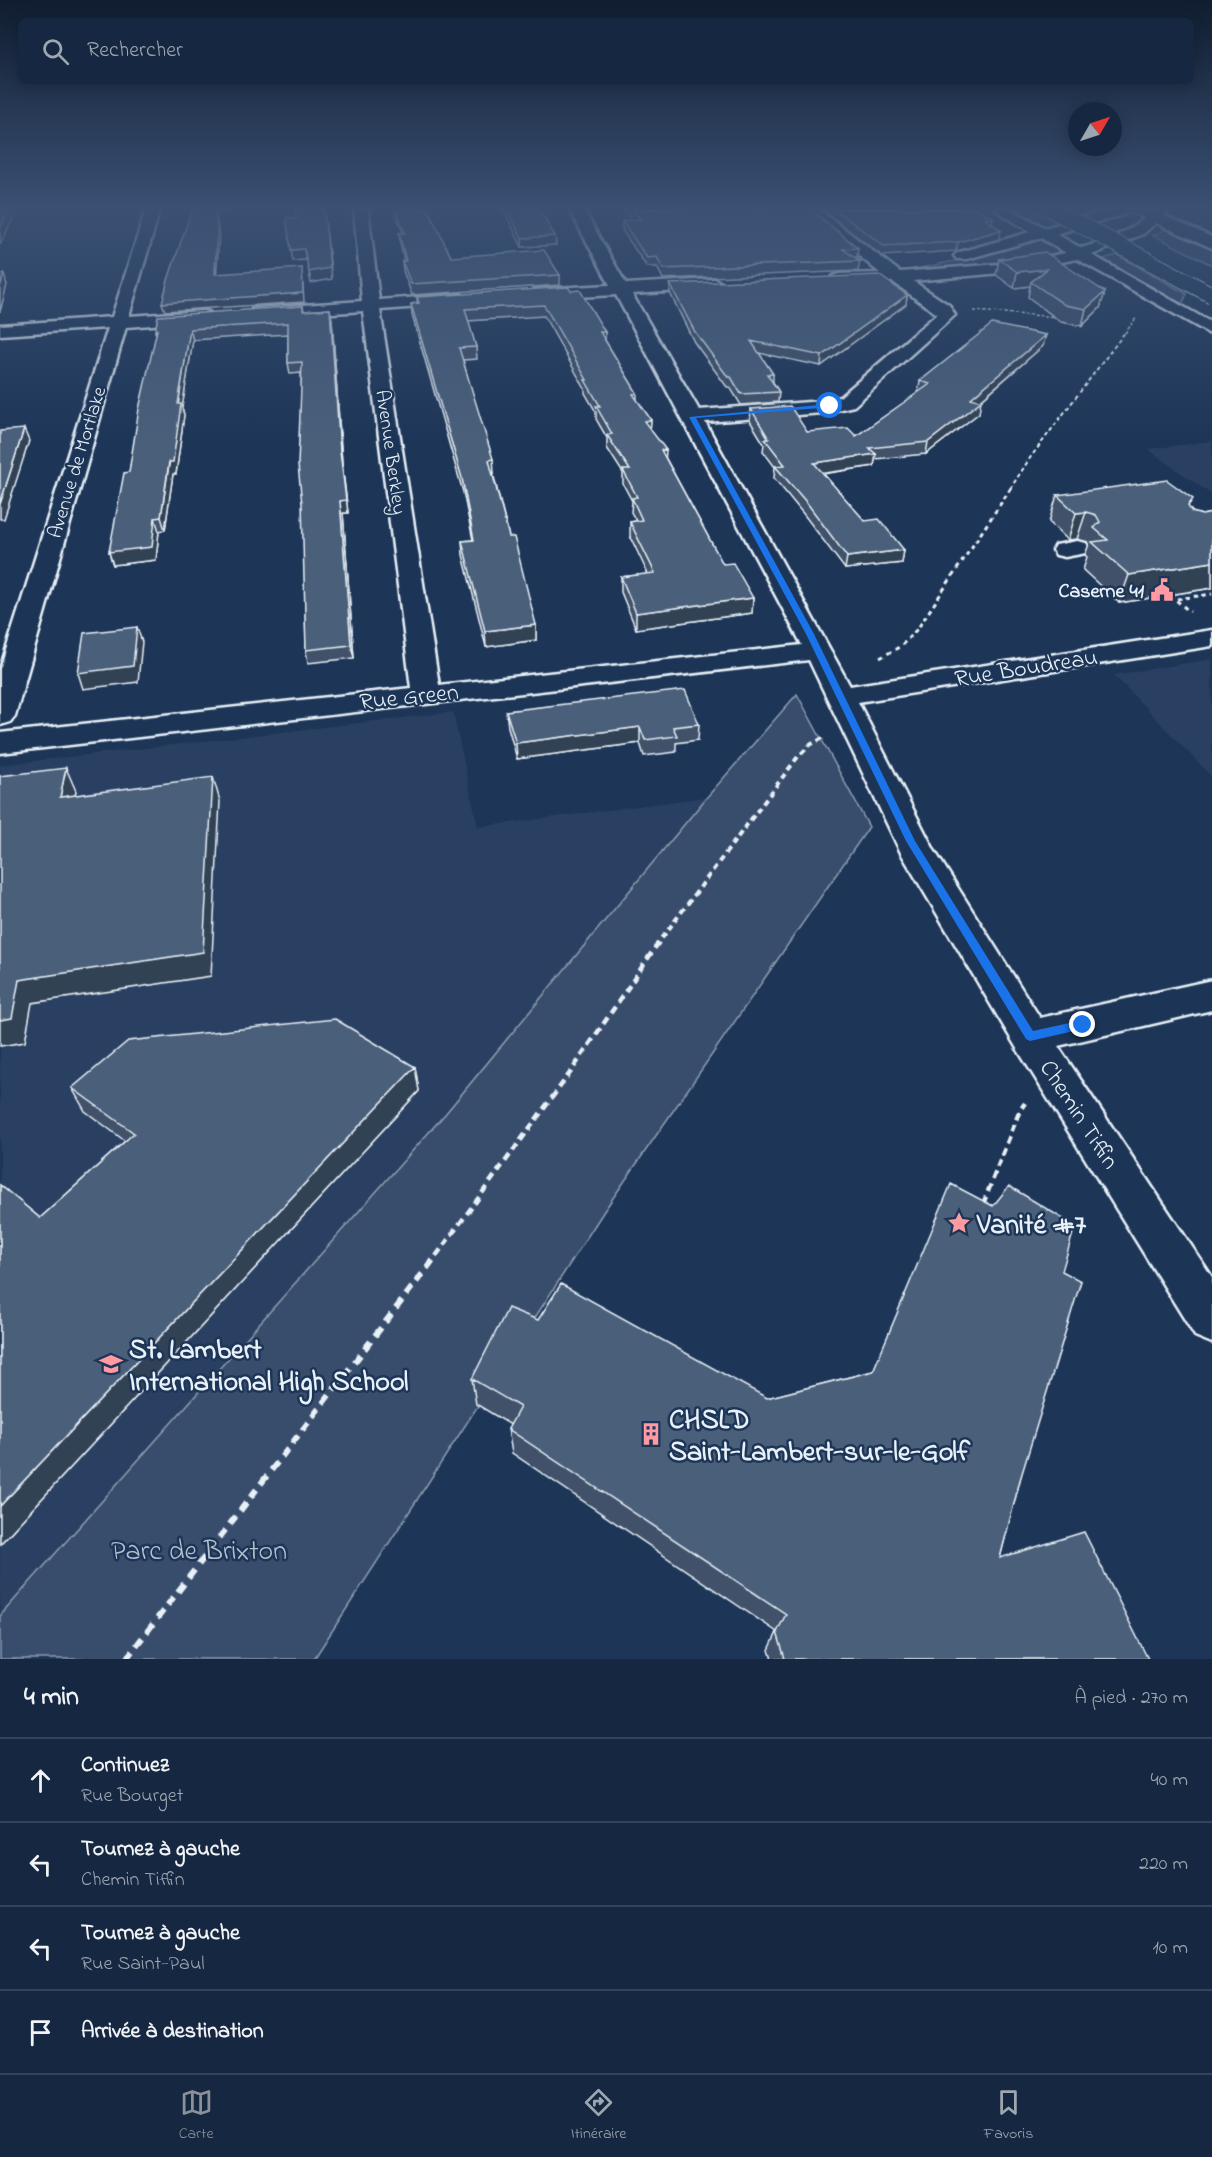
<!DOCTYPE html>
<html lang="fr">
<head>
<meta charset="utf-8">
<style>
  :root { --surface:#162841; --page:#23344c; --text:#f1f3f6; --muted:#9ea6b1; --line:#35445a; --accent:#8c9099 }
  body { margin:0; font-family:"Indie Flower",sans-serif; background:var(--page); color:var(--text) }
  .compass { position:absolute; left:1068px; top:102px; width:54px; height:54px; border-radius:50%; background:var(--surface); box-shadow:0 3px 15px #0003; rotate:51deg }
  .stop { position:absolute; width:18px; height:18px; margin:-14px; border:4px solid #1a73e8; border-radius:50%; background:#fff }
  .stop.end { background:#1a73e8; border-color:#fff; box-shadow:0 2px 6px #0008 }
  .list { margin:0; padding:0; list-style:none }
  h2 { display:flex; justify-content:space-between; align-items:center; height:78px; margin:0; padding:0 24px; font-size:26px }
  h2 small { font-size:20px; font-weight:400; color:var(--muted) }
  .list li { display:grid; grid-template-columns:39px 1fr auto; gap:18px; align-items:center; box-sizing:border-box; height:84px; padding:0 24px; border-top:2px solid var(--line) }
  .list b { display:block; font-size:22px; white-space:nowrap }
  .list p { margin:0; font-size:20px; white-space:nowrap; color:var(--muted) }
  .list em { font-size:20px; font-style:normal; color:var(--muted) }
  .icon { flex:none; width:33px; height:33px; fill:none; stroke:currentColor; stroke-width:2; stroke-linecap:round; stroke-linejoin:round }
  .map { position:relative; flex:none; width:1212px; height:1659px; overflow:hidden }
  .search { position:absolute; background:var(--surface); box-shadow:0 3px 15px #0003; left:18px; right:18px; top:18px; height:66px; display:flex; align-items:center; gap:15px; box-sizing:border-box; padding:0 21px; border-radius:9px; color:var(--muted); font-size:22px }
  .sheet { height:414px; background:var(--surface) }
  nav { display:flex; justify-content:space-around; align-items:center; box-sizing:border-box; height:84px; border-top:2px solid var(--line); background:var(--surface); font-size:16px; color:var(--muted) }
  nav a { display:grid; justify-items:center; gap:3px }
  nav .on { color:var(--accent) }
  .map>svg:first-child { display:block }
</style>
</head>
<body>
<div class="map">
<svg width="1212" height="1659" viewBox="0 0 1212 1659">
  <rect width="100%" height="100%" fill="#1d3557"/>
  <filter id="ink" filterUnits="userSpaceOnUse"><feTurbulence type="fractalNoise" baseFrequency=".0167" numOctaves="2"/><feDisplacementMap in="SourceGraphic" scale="12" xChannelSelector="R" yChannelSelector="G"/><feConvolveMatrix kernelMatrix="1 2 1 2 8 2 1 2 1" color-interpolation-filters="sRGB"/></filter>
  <g filter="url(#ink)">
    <path fill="#2a4162" d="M 1212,441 L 1212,495 L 1148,449 Z
      M 1212,659 L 1212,777 L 1114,675 Z
      M 453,712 L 478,827 L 707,797 L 446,1113 L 0,1616 L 0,765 Z"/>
    <path fill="#374d6c" stroke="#909fb2" stroke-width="1.5" d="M 1013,209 L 1033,209 L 1058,223 L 1043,227 Z
      M 1167,229 L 1212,249 L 1212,265 L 1153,235 Z
      M 1038,239 L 1062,253 L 981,267 L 918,272 L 915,269 L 980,256 Z
      M 1117,255 L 1187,294 L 1182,304 L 1103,259 Z
      M 797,694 L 869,827 L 604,1211 L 314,1659 L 0,1659 L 0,1616 L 446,1113 L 707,797 Z"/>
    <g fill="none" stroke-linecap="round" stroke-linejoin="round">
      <g stroke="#e8f1f8" stroke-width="5">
        <path id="minor" d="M 146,209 L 160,209 L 129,316 L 203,311 L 209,312 L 212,316 L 209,320 L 203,321 L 126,327 L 15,716 L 10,722 L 0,725 L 0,669 L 108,328 L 0,335 L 0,325 L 112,317 Z
          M 354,209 L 368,209 L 379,300 L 461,294 L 469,299 L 461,304 L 380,310 L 439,685 L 802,645 L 616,295 L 536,299 L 528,294 L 536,289 L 610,285 L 569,209 L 583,209 L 626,284 L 715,279 L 723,284 L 715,289 L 632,294 L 699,410 L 823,401 L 840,397 L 937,314 L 893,282 L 833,282 L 831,279 L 833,276 L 839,274 L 880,273 L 802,209 L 818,209 L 900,272 L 1012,263 L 1066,253 L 1041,238 L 967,259 L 957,259 L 954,256 L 957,253 L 1030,232 L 994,209 L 1011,209 L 1045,228 L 1112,209 L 1153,211 L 1171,209 L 1164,216 L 1212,237 L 1212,248 L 1156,223 L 1143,234 L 1092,255 L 1212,323 L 1212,335 L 1077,259 L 1012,272 L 913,281 L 949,305 L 955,315 L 854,406 L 823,413 L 705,422 L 850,686 L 1212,630 L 1212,646 L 858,702 L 934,850 L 1040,1018 L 1212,980 L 1212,1010 L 1058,1046 L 1212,1277 L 1212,1343 L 1195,1336 L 1016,1047 L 901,853 L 809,660 L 0,753 L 0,733 L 411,688 L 363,311 L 258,318 L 252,317 L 249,313 L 252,309 L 258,308 L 362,301 ZM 1132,212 L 1145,218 C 1126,233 1104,242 1081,248 L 1056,234 Z
          M 1077,541 L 1086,543 L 1089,548 L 1086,553 L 1065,557 L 1056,555 L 1053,550 L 1056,545 Z"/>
      </g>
      <path stroke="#e8f1f8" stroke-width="1.5" stroke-dasharray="3 2" stroke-linecap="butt" d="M 974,311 L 1059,317
        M 1125,333 L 1137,317"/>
      <path stroke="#e8f1f8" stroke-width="2" stroke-dasharray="4 3" stroke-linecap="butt" d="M 1010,489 L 1030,458 L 1126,331"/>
      <path stroke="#e8f1f8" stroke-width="3" stroke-dasharray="4.5 4" stroke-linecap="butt" d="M 1170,595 L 1190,612
        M 1177,599 L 1212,594
        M 880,658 L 901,646 L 918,628 L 1011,488"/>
      <path stroke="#e8f1f8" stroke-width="4" stroke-dasharray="6 4.5" stroke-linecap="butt" d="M 662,938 L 797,758 L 810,745 L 823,738"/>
      <path stroke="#e8f1f8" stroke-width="4.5" stroke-dasharray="8 5" stroke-linecap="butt" d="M 983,1204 L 1020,1110 L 1025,1103
        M 436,1256 L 570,1073 L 663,936"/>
      <path stroke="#e8f1f8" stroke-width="6" stroke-dasharray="10 7" stroke-linecap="butt" d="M 126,1659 L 437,1255"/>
      <use href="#minor" fill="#1d3557" fill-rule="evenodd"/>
      <g stroke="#e8f1f8" stroke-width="18" stroke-linecap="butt">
        <path id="highway-bridge" d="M 1051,209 L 1212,295"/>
      </g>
      <use href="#highway-bridge" stroke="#1d3557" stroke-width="16"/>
    </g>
    <path fill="#3f5169" stroke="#e8f1f8" stroke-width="1.5" d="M 394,209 L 428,209 L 451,257 L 560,275 L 560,285 L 412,295 L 403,271 L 402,261 L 404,261 L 400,243 L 399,233 L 403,233 Z
      M 503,209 L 539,209 L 555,236 L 556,245 L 522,247 Z
      M 622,209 L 810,209 L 858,248 L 857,257 L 855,258 L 860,261 L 858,271 L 663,279 L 657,267 L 647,267 L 622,230 L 622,221 L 633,220 Z
      M 822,209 L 977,209 L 993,218 L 992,224 L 999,239 L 956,251 L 882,256 Z
      M 999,259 L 1105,292 L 1100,308 L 1082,326 L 1061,322 L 1028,297 L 1030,286 L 1014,288 L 996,275 Z
      M 670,284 L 907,295 L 906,304 L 821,366 L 759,353 L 773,374 L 773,382 L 779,392 L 778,402 L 741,405 L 730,387 L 727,387 L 694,342 L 670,293 Z
      M 571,291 L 605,332 L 605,340 L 637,393 L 637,400 L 651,420 L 650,429 L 723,564 L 753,598 L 752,613 L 636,629 L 621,592 L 621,577 L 648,574 L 630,536 L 630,522 L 636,521 L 631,512 L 632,501 L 623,484 L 623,473 L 607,448 L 607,438 L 596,419 L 596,412 L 585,393 L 585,389 L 544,316 L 468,321 L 476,347 L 477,359 L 463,360 L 494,473 L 493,473 L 509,537 L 536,625 L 536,640 L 486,647 L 463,555 L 462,541 L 473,540 L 463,492 L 412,315 L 411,304 L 417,303 L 417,297 Z
      M 303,306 L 304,311 L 330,309 L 332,320 L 342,463 L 348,513 L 343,513 L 354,658 L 308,663 L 306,650 L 301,373 L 290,374 L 288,363 L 288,334 L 193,340 L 182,408 L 184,415 L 176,474 L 173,474 L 165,530 L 159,531 L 156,560 L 113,565 L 109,552 L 129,472 L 156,335 L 155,331 Z
      M 1043,346 L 980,401 L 979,413 L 926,454 L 875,459 L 874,466 L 823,474 L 865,521 L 904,550 L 902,563 L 845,569 L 805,516 L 774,478 L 775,467 L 763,451 L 764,444 L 750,421 L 751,409 L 807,432 L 856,436 L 918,393 L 920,381 Z
      M 1057,495 L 1190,509 L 1192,512 L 1202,515 L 1212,513 L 1212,588 L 1119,603 L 1083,570 L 1087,557 L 1085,555 L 1089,544 L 1088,542 L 1077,539 L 1068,540 L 1049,522 Z
      M 506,711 L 699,724 L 698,740 L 676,743 L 676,752 L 644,756 L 640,743 L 517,759 L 508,727 Z
      M 415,1067 L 419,1091 L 0,1544 L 0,1185 L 40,1218 L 125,1141 L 85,1111 L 72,1088 Z
      M 1062,1271 L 1020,1480 L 1000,1558 L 1148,1659 L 772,1659 L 769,1650 L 777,1632 L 512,1453 L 508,1429 L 511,1425 L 476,1404 L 472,1379 L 538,1320 L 767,1398 L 873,1371 Z"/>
    <path fill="#334255" stroke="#e8f1f8" stroke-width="1.5" d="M 10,209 L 18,209 L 0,245 L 0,228 Z
      M 215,209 L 225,209 L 224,213 L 216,213 L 219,236 L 216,282 L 215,274 Z
      M 324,209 L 332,279 L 311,283 L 309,272 Z
      M 993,218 L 991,227 L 985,219 Z
      M 1001,230 L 999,239 L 956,251 L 958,242 Z
      M 555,236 L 556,245 L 522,247 L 522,238 Z
      M 304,249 L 306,260 L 293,261 L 291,250 Z
      M 302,268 L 304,302 L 165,311 L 162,303 Z
      M 1047,269 L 1031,282 L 1030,286 L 1014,288 L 1017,272 Z
      M 4,274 L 7,285 L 0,312 L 0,287 Z
      M 1105,292 L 1100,308 L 1082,326 L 1086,309 Z
      M 907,295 L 906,304 L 821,366 L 822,356 Z
      M 330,309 L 332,320 L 342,463 L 348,513 L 343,513 L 354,658 L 351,645 L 340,501 L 340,451 Z
      M 190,329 L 193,340 L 182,408 L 184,415 L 176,474 L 173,474 L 165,530 L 161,517 Z
      M 600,332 L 605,332 L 605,344 Z
      M 1046,335 L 1043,346 L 969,410 L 971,398 Z
      M 981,401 L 979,413 L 926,454 L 928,442 Z
      M 651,420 L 650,434 L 644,421 Z
      M 24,429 L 29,441 L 4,519 L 0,519 L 0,504 Z
      M 661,450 L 666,450 L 665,463 Z
      M 876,454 L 874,466 L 812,475 L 814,463 Z
      M 493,459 L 494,473 L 490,473 L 489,460 Z
      M 1086,512 L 1077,539 L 1068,540 L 1076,513 Z
      M 155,518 L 159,531 L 156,560 L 113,565 L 109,552 Z
      M 904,550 L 902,563 L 845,569 L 847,557 Z
      M 1212,562 L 1212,588 L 1119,603 L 1129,575 Z
      M 753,598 L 752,613 L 636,629 L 636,613 Z
      M 536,625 L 536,640 L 486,647 L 485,631 Z
      M 137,627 L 142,642 L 138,682 L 83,689 L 78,673 Z
      M 640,727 L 640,743 L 517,759 L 516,743 Z
      M 66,768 L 76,791 L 70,821 L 60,797 Z
      M 213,777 L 220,801 L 211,976 L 32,1003 L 25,1042 L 0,1046 L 0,1020 L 19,980 Z
      M 415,1067 L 419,1091 L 0,1544 L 0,1506 Z"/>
    <path fill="#495e7a" stroke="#e8f1f8" stroke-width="1.5" d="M 0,209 L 10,209 L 0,228 Z
      M 192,209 L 215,209 L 217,228 L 215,274 L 302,268 L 303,293 L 162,303 L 168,280 Z
      M 295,209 L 324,209 L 330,268 L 309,272 L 304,249 L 291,250 L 286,218 L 297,218 Z
      M 396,209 L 428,209 L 451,257 L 544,250 L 560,275 L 411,284 L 402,261 L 406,261 L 399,233 L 405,233 Z
      M 507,209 L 539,209 L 555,236 L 522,238 Z
      M 631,209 L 810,209 L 858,248 L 843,249 L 860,261 L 663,269 L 657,257 L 647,258 L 622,221 L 641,219 Z
      M 834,209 L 977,209 L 993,218 L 985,219 L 1001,230 L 958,242 L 884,246 Z
      M 1045,252 L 1105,292 L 1086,309 L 1065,305 L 1031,282 L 1047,269 L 1017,272 L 999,259 Z
      M 0,274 L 4,274 L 0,287 Z
      M 879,275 L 907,295 L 822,356 L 751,341 L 773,374 L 767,374 L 779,392 L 741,394 L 731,377 L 728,377 L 695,332 L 670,284 Z
      M 568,287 L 571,291 L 580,290 L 605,332 L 600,332 L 637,393 L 633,394 L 651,420 L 644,421 L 666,450 L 661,450 L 723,564 L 733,563 L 753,598 L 636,613 L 621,577 L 655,573 L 630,522 L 642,520 L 632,498 L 637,497 L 623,470 L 630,470 L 607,435 L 612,434 L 596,406 L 600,406 L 585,380 L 587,380 L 544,305 L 465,309 L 476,347 L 459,348 L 493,459 L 489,460 L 509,537 L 514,537 L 536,625 L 485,631 L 462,541 L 474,540 L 462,478 L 411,304 L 419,303 L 417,297 Z
      M 303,306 L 303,311 L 330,309 L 340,451 L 346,500 L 340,501 L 351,645 L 306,650 L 302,504 L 298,465 L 302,362 L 288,363 L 288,323 L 190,329 L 178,404 L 181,404 L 173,462 L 169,462 L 161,517 L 155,518 L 152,547 L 109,552 L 124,473 L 129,472 L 139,409 L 157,330 L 155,331 L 158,316 Z
      M 992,324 L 1046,335 L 971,398 L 981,401 L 928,442 L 869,448 L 876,454 L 814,463 L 865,521 L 879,519 L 904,550 L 847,557 L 807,503 L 775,466 L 785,465 L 765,439 L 769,439 L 751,409 L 790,406 L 807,432 L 848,428 L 856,436 L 930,384 L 920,381 Z
      M 24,429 L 0,504 L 0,431 Z
      M 1167,480 L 1193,499 L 1188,506 L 1192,512 L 1202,515 L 1212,513 L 1212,562 L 1129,575 L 1092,542 L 1108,540 L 1094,528 L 1100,522 L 1096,515 L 1086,512 L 1076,513 L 1057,495 Z
      M 137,627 L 133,666 L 78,673 L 84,633 Z
      M 685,690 L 699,724 L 673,727 L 677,736 L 645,740 L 640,727 L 516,743 L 506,711 Z
      M 66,768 L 60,797 L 213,777 L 203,952 L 19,980 L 12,1018 L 0,1020 L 0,776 Z
      M 335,1019 L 415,1067 L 0,1506 L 0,1185 L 40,1218 L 134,1133 L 72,1088 L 128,1041 Z
      M 951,1184 L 993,1206 L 1009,1186 L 1075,1226 L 1062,1271 L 1081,1281 L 1020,1480 L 1000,1558 L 1084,1532 L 1148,1659 L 785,1659 L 777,1632 L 786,1614 L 508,1429 L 520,1407 L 472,1379 L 508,1308 L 538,1320 L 561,1284 L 767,1398 L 873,1371 Z"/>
  </g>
  <linearGradient id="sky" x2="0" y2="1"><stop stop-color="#101d30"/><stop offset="0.47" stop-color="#3a5174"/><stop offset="1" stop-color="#3a5174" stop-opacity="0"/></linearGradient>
  <rect width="1212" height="441" fill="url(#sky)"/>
  <path fill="#1a73e8" d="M 830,404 L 832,407 L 696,418 L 814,634 L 915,841 L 1033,1031 L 1083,1020 L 1087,1022 L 1087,1028 L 1030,1041 L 1026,1039 L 906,841 L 806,634 L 689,417 Z"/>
  <defs>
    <g id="civic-bare" transform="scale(1.8)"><path d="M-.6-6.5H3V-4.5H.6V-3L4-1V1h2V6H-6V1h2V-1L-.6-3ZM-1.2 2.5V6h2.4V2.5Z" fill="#ff9aa2" stroke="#1d3557" stroke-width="2.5" paint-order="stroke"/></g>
    <g id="sight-bare" transform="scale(1.8)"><path d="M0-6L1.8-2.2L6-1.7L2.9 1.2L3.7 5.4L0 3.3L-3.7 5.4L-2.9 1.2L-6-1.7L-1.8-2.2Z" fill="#ff9aa2" stroke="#1d3557" stroke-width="2.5" paint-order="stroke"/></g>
    <g id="school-bare" transform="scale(1.8)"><path d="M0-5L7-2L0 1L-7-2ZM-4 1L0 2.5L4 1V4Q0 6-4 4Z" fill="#ff9aa2" stroke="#1d3557" stroke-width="2.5" paint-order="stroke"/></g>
    <g id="building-bare" transform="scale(1.8)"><path d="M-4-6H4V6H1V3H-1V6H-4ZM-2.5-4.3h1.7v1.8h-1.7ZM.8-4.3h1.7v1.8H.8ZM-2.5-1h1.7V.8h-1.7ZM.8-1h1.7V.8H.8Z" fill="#ff9aa2" stroke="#1d3557" stroke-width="2.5" paint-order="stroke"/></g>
  </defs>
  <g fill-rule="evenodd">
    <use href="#civic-bare" x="1162" y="590"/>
    <use href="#sight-bare" x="959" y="1223"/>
    <use href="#school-bare" x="111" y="1364"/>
    <use href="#building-bare" x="651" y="1434"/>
  </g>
  <g text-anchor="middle" stroke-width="5" stroke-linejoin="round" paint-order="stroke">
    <g font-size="20" fill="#e8f1f8" stroke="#1d3557">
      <text transform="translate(392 452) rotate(82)" y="7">Avenue Berkley</text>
      <text transform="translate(76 462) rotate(-73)" y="7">Avenue de Mortlake</text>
    </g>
    <g font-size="20" font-weight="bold" fill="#e8f1f8" stroke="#1d3557" text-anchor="end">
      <text x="1144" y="597">Caserne 41</text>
    </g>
    <g font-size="24" fill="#e8f1f8" stroke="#1d3557">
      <text transform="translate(1026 667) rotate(-9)" y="8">Rue Boudreau</text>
      <text transform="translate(409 696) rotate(-6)" y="8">Rue Green</text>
      <text transform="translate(1080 1114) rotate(57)" y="8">Chemin Tiffin</text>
    </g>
    <g font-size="28" font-weight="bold" fill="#e8f1f8" stroke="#1d3557" text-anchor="start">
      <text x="977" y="1233">Vanité #7</text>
      <text x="129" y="1358">St. Lambert<tspan x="129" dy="32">International High School</tspan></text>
      <text x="669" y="1428">CHSLD<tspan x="669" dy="32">Saint-Lambert-sur-le-Golf</tspan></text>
    </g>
    <g font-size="28" fill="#b3c0ce" stroke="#1d3557">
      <text x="199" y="1559">Parc de Brixton</text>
    </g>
  </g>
</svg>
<svg class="compass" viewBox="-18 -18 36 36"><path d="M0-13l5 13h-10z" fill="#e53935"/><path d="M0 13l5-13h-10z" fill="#9ea6b1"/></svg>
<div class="stop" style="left:830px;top:406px"></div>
<div class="stop end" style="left:1083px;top:1025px"></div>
<div class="search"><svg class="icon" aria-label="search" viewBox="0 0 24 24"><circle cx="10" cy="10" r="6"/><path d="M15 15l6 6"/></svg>Rechercher</div>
</div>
<section class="sheet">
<h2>4 min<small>À pied · 270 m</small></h2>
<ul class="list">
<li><svg class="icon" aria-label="ahead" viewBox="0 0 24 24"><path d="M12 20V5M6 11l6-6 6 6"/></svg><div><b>Continuez</b><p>Rue Bourget</p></div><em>40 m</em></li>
<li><svg class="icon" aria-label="left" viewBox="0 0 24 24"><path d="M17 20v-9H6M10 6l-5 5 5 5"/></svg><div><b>Tournez à gauche</b><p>Chemin Tiffin</p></div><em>220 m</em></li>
<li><svg class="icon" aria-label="left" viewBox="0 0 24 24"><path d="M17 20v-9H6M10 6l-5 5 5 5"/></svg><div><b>Tournez à gauche</b><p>Rue Saint-Paul</p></div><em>10 m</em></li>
<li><svg class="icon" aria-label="arrive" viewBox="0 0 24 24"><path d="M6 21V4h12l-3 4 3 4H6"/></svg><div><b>Arrivée à destination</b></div></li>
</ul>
</section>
<nav>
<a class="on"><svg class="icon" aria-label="map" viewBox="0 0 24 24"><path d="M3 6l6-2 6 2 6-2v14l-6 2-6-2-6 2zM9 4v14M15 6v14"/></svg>Carte</a>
<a><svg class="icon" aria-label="directions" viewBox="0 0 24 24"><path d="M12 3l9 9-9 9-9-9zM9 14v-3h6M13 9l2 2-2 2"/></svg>Itinéraire</a>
<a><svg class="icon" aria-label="saved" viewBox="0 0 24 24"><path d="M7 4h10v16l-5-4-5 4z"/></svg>Favoris</a>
</nav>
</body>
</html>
